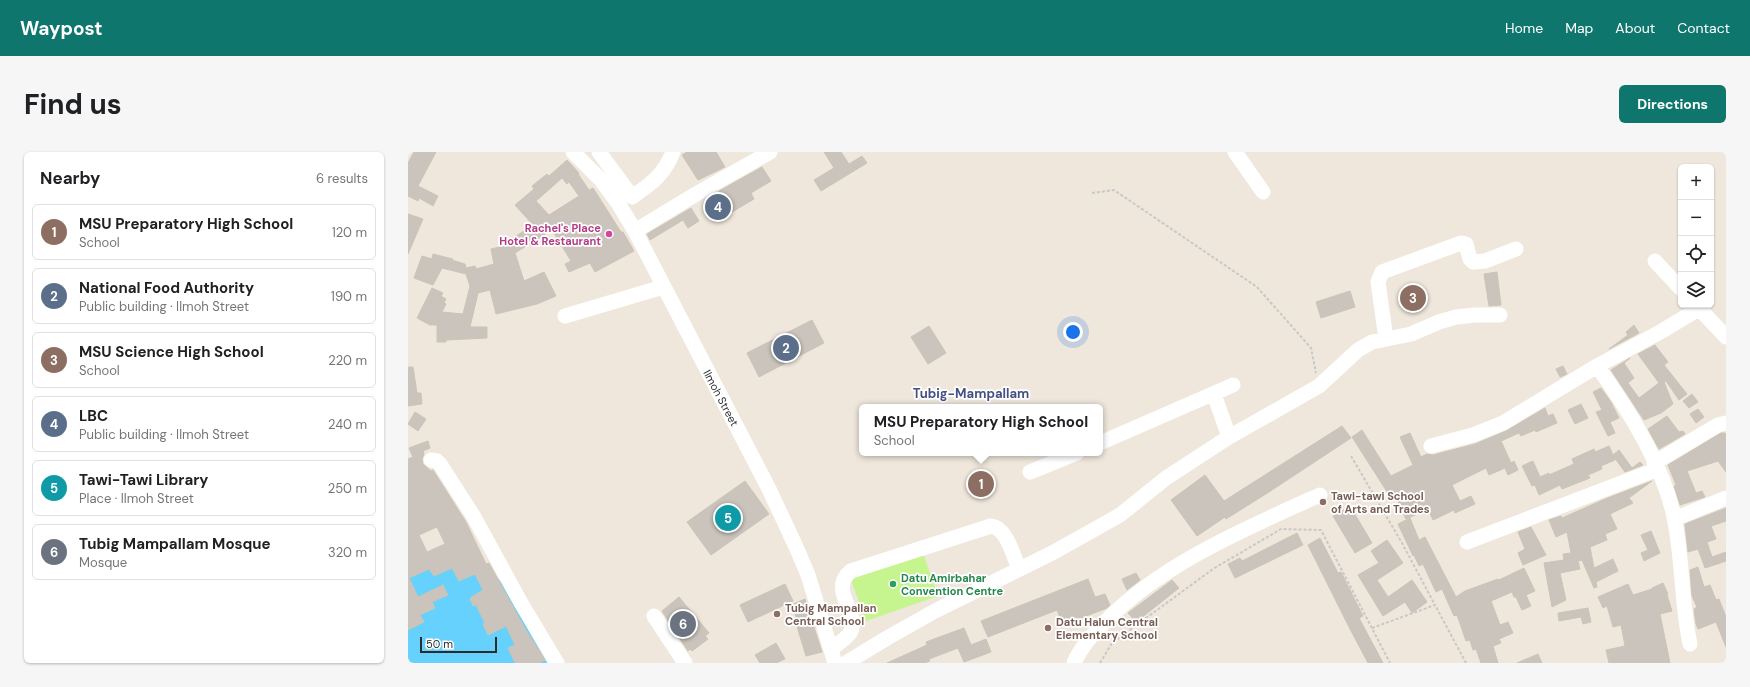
<!DOCTYPE html>
<html lang="en">
<head>
<meta charset="utf-8">
<style>
  :root { --surface:#fff; --page:#f6f6f6; --text:#202124; --muted:#757577; --line:#e0e0e0; --accent:#0f766e }
  body { margin:0; font-family:"DM Sans",sans-serif; background:var(--page); color:var(--text) }
  .controls { position:absolute; right:12px; top:12px; display:grid; overflow:hidden; border-radius:6px; box-shadow:0 1px 3px #0004 }
  .controls button { width:36px; height:36px; display:grid; place-items:center; padding:0; border:0; border-bottom:1px solid var(--line); background:var(--surface); color:var(--text); font:20px sans-serif }
  .scale { position:absolute; left:12px; bottom:10px; width:77px; box-sizing:border-box; padding-left:4px; border:2px solid #2c2c2c; border-top:0; font-size:11px; line-height:14px; white-space:nowrap; color:#2c2c2c; -webkit-text-stroke:3px #fff; paint-order:stroke }
  .you { position:absolute; left:665px; top:180px; width:14px; height:14px; margin:-10px; border:3px solid #fff; border-radius:50%; background:#1a73e8; box-shadow:0 0 0 6px #1a73e833 }
  .badge { display:grid; place-items:center; width:26px; height:26px; border-radius:50%; background:var(--accent); color:#fff; font-size:13px; font-weight:700 }
  .pin { position:absolute; translate:-50% -50%; border:2px solid #fff; box-shadow:0 1px 4px #0006 }
  .popup { position:absolute; left:451px; top:252px; width:244px; height:52px; box-sizing:border-box; display:grid; place-content:center; border-radius:6px; background:var(--surface); filter:drop-shadow(0 1px 3px #0005); font-size:13px; white-space:nowrap; color:var(--muted) }
  .popup b { font-size:15px; color:var(--text) }
  .popup::after { content:''; position:absolute; left:50%; top:100%; margin-left:-8px; border:8px solid transparent; border-top-color:var(--surface) }
  .list { margin:0; padding:0; list-style:none }
  h2 { display:flex; justify-content:space-between; align-items:center; height:52px; margin:0; padding:0 16px; font-size:17px }
  h2 small { font-size:13px; font-weight:400; color:var(--muted) }
  .list li { display:grid; grid-template-columns:26px 1fr auto; gap:12px; align-items:center; box-sizing:border-box; height:56px; margin:0 8px 8px; padding:0 8px; border:1px solid var(--line); border-radius:6px }
  .list b { display:block; font-size:15px; white-space:nowrap }
  .list p { margin:0; font-size:13px; white-space:nowrap; color:var(--muted) }
  .list em { font-size:13px; font-style:normal; color:var(--muted) }
  .icon { flex:none; width:22px; height:22px; fill:none; stroke:currentColor; stroke-width:2; stroke-linecap:round; stroke-linejoin:round }
  .map { position:relative; flex:none; width:1318px; height:511px; overflow:hidden; border-radius:6px }
  header { display:flex; align-items:center; gap:24px; box-sizing:border-box; height:56px; padding:0 20px; background:var(--accent); color:#fff }
  header strong { font-size:19px }
  nav { display:flex; gap:22px; margin-inline-start:auto; font-size:14px }
  .intro { display:flex; align-items:center; justify-content:space-between; box-sizing:border-box; height:96px; padding:0 24px }
  h1 { margin:0; font-size:28px }
  .button { padding:10px 18px; border-radius:6px; background:var(--accent); color:#fff; font-size:14px; font-weight:700 }
  main { display:flex; gap:24px; padding:0 24px }
  aside { flex:1; background:var(--surface); border-radius:6px; box-shadow:0 1px 3px #0004 }
  .map>svg:first-child { display:block }
</style>
</head>
<body>
<header>
<strong>Waypost</strong>
<nav><a>Home</a><a>Map</a><a>About</a><a>Contact</a></nav>
</header>
<div class="intro"><h1>Find us</h1><a class="button">Directions</a></div>
<main>
<aside>
<h2>Nearby<small>6 results</small></h2>
<ul class="list">
<li><span class="badge" style="background:#8d6e63">1</span><div><b>MSU Preparatory High School</b><p>School</p></div><em>120 m</em></li>
<li><span class="badge" style="background:#5c6f8a">2</span><div><b>National Food Authority</b><p>Public building · Ilmoh Street</p></div><em>190 m</em></li>
<li><span class="badge" style="background:#8d6e63">3</span><div><b>MSU Science High School</b><p>School</p></div><em>220 m</em></li>
<li><span class="badge" style="background:#5c6f8a">4</span><div><b>LBC</b><p>Public building · Ilmoh Street</p></div><em>240 m</em></li>
<li><span class="badge" style="background:#0f9aa8">5</span><div><b>Tawi-Tawi Library</b><p>Place · Ilmoh Street</p></div><em>250 m</em></li>
<li><span class="badge" style="background:#6b7280">6</span><div><b>Tubig Mampallam Mosque</b><p>Mosque</p></div><em>320 m</em></li>
</ul>
</aside>
<div class="map">
<svg width="1318" height="511" viewBox="0 0 1318 511">
  <rect width="100%" height="100%" fill="#efe7dc"/>
  <path fill="#c6f48e" d="M 513,395 L 530,444 L 458,469 L 440,420 Z"/>
  <path fill="#65d1fc" d="M 0,401 L 85,422 L 93,430 L 139,511 L 0,511 Z"/>
  <path fill="#cac4bc" stroke="#cbc4b6" fill-rule="evenodd" d="M 6,0 L 28,0 L 10,34 L 30,44 L 25,54 L 11,46 L 10,49 L 0,44 L 0,11 Z
    M 279,0 L 308,0 L 317,15 L 290,28 L 274,3 Z
    M 416,0 L 433,0 L 441,12 L 454,4 L 459,11 L 413,39 L 406,28 L 426,16 Z
    M 159,8 L 171,21 L 170,22 L 181,38 L 185,36 L 213,80 L 215,80 L 226,99 L 187,120 L 182,111 L 161,120 L 157,112 L 163,109 L 144,78 L 107,101 L 116,129 L 136,120 L 148,144 L 129,152 L 88,162 L 82,138 L 70,141 L 62,175 L 79,175 L 79,186 L 38,188 L 38,190 L 29,190 L 29,173 L 22,173 L 9,166 L 24,136 L 35,141 L 33,144 L 38,147 L 36,151 L 38,152 L 34,160 L 55,162 L 62,134 L 58,122 L 34,116 L 25,133 L 6,126 L 14,104 L 24,107 L 25,102 L 45,107 L 44,108 L 57,112 L 58,116 L 67,114 L 68,117 L 86,112 L 83,97 L 109,91 L 105,86 L 125,73 L 107,53 L 126,37 L 124,34 L 139,22 L 141,24 ZM 154,26 L 159,32 L 161,30 L 171,44 L 141,63 L 128,49 Z
    M 354,15 L 363,29 L 343,41 L 346,47 L 324,60 L 311,39 Z
    M 283,56 L 291,69 L 280,76 L 275,68 L 242,88 L 239,82 Z
    M 0,62 L 15,67 L 0,102 Z
    M 1089,120 L 1093,153 L 1081,154 L 1076,122 Z
    M 942,139 L 947,155 L 913,166 L 908,150 Z
    M 404,168 L 416,191 L 351,225 L 339,201 Z
    M 1226,173 L 1231,181 L 1201,197 L 1220,183 L 1218,180 Z
    M 521,174 L 538,201 L 520,212 L 503,185 Z
    M 1247,193 L 1260,210 L 1256,213 L 1279,242 L 1271,248 L 1258,229 L 1256,230 L 1265,252 L 1253,261 L 1236,268 L 1203,218 L 1222,206 L 1216,211 L 1226,226 L 1220,231 L 1231,246 L 1251,231 L 1230,202 Z
    M 1155,214 L 1159,222 L 1152,225 L 1148,217 Z
    M 0,215 L 5,215 L 9,241 L 13,241 L 14,252 L 0,254 Z
    M 1193,236 L 1203,250 L 1211,266 L 1202,270 L 1207,281 L 1200,284 L 1188,260 L 1194,258 L 1185,240 Z
    M 1284,242 L 1290,250 L 1281,256 L 1275,249 Z
    M 1173,252 L 1180,266 L 1167,272 L 1160,258 Z
    M 1137,256 L 1140,264 L 1145,262 L 1149,271 L 1128,280 L 1127,278 L 1113,284 L 1111,281 L 1093,289 L 1103,311 L 1106,309 L 1110,318 L 1100,323 L 1097,316 L 1081,323 L 1078,316 L 1044,333 L 1052,349 L 1063,344 L 1067,352 L 1047,361 L 1046,358 L 1025,368 L 1020,357 L 998,367 L 987,344 L 983,346 L 944,285 L 954,278 L 983,324 L 1005,313 L 992,285 L 1002,281 L 1013,305 L 1019,302 L 1025,303 L 1067,292 L 1098,279 Z
    M 1290,257 L 1296,265 L 1288,271 L 1282,262 Z
    M 7,260 L 18,267 L 10,279 L 0,272 Z
    M 1259,264 L 1271,280 L 1275,279 L 1277,282 L 1251,297 L 1240,277 Z
    M 934,274 L 943,286 L 861,340 L 818,367 L 817,365 L 789,384 L 763,348 L 797,323 L 816,349 Z
    M 1313,281 L 1317,281 L 1318,282 L 1318,320 L 1310,309 L 1279,319 L 1288,341 L 1294,339 L 1297,345 L 1272,353 L 1266,334 L 1268,333 L 1260,313 Z
    M 20,289 L 22,296 L 15,299 L 16,302 L 14,307 L 15,312 L 23,319 L 25,318 L 58,370 L 78,412 L 81,411 L 118,478 L 137,508 L 131,511 L 107,511 L 100,496 L 107,493 L 98,474 L 80,483 L 75,472 L 77,471 L 68,453 L 65,454 L 62,446 L 75,438 L 67,422 L 51,429 L 44,416 L 26,424 L 21,417 L 1,426 L 10,445 L 35,433 L 40,443 L 24,450 L 27,456 L 12,463 L 16,470 L 0,478 L 0,307 L 5,305 L 1,296 ZM 29,375 L 37,392 L 19,400 L 11,383 Z
    M 1201,294 L 1205,303 L 1211,298 L 1224,316 L 1232,310 L 1235,313 L 1217,320 L 1206,305 L 1207,308 L 1193,314 L 1194,317 L 1180,323 L 1182,326 L 1154,337 L 1152,333 L 1131,343 L 1127,333 L 1124,334 L 1114,314 L 1125,309 L 1132,325 L 1141,321 L 1141,323 L 1166,312 L 1164,307 L 1186,297 L 1187,300 Z
    M 337,329 L 361,362 L 303,403 L 279,370 Z
    M 1244,329 L 1221,346 L 1225,351 L 1202,362 L 1209,377 L 1197,382 L 1199,388 L 1182,395 L 1186,416 L 1205,407 L 1210,419 L 1188,430 L 1189,435 L 1186,436 L 1174,408 L 1170,409 L 1172,417 L 1152,421 L 1158,448 L 1144,455 L 1136,411 L 1156,408 L 1155,402 L 1163,401 L 1159,380 L 1148,385 L 1141,368 L 1153,364 L 1154,366 L 1197,347 Z
    M 942,354 L 964,391 L 947,401 L 925,364 Z
    M 1318,356 L 1318,369 L 1303,374 L 1308,387 L 1299,390 L 1304,405 L 1318,400 L 1318,409 L 1297,416 L 1290,397 L 1280,400 L 1277,372 Z
    M 1002,366 L 1011,388 L 1017,385 L 1048,445 L 1057,439 L 1090,427 L 1091,428 L 1116,416 L 1127,439 L 1118,443 L 1123,454 L 1114,458 L 1108,445 L 1106,445 L 1104,440 L 1083,449 L 1092,473 L 1100,470 L 1105,481 L 1091,487 L 1093,491 L 1085,494 L 1090,511 L 1073,511 L 1068,497 L 1065,498 L 1062,488 L 1058,489 L 1049,463 L 1046,464 L 1034,437 L 1028,440 L 1015,412 L 1011,414 L 1006,403 L 1005,404 L 990,372 Z
    M 1123,375 L 1138,403 L 1115,413 L 1110,401 L 1117,397 L 1110,380 Z
    M 1243,379 L 1252,401 L 1236,409 L 1233,401 L 1240,398 L 1233,383 Z
    M 889,381 L 895,393 L 827,426 L 820,412 L 832,406 L 834,409 Z
    M 912,386 L 930,421 L 933,420 L 955,464 L 951,466 L 975,511 L 960,511 L 941,475 L 900,393 Z
    M 979,388 L 995,411 L 969,428 L 980,445 L 1004,428 L 1019,450 L 1004,461 L 997,450 L 975,464 L 950,423 L 971,411 L 963,399 Z
    M 1290,415 L 1296,435 L 1302,433 L 1308,448 L 1311,447 L 1318,465 L 1318,495 L 1308,470 L 1290,477 L 1288,472 L 1286,457 L 1289,455 L 1284,444 L 1282,418 Z
    M 728,421 L 732,428 L 719,438 L 714,427 Z
    M 680,427 L 687,445 L 697,442 L 702,453 L 699,456 L 655,473 L 649,458 L 580,485 L 573,469 Z
    M 764,428 L 771,436 L 728,470 L 720,461 Z
    M 1255,431 L 1260,442 L 1259,443 L 1264,459 L 1252,462 L 1262,511 L 1201,511 L 1198,498 L 1217,494 L 1213,473 L 1205,475 L 1199,454 L 1195,456 L 1190,445 L 1220,432 L 1225,443 L 1244,437 L 1244,436 Z
    M 377,432 L 385,449 L 340,470 L 332,453 Z
    M 271,445 L 301,481 L 297,484 L 300,487 L 284,499 L 282,497 L 280,499 L 254,459 Z
    M 397,447 L 414,500 L 398,504 L 387,468 L 389,467 L 383,453 Z
    M 1180,456 L 1183,470 L 1175,472 L 1173,465 L 1151,469 L 1150,461 Z
    M 556,476 L 563,493 L 578,487 L 583,500 L 556,510 L 550,496 L 521,507 L 522,509 L 516,511 L 479,511 L 519,493 L 518,490 Z
    M 368,491 L 377,507 L 368,511 L 352,511 L 347,503 Z
    M 1130,502 L 1134,511 L 1109,511 Z"/>
  <g fill="none" stroke-linecap="round" stroke-linejoin="round">
    <path stroke="#c8c8c8" stroke-width="2" stroke-dasharray="3 2" stroke-linecap="butt" d="M 684,41 L 706,38 L 849,135 L 903,196 L 908,221
      M 943,304 L 994,391 L 1027,453
      M 964,476 L 1027,453 L 1058,511
      M 692,511 L 704,491 L 805,417 L 873,377 L 913,378 L 982,511"/>
    <path stroke="#fff" stroke-width="15" d="M 165,0 L 193,28 L 210,51 L 227,79 L 361,337 L 389,397 L 400,423 L 427,511
      M 191,0 L 224,45 C 243,32 256,23 265,0
      M 827,0 L 855,40
      M 227,79 L 288,42 L 362,0
      M 1247,109 L 1273,137
      M 1288,153 L 1318,185
      M 157,164 L 255,135
      M 978,187 L 970,130 L 974,120 L 1053,91 L 1058,92 L 1062,107 L 1065,110 L 1077,109 L 1108,97
      M 1189,214 C 1221,258 1255,312 1266,365 C 1275,407 1273,450 1282,492
      M 806,242 L 821,285
      M 692,291 L 825,233
      M 1023,294 L 1065,283 L 1095,271 L 1189,214 L 1254,179 L 1292,156
      M 23,308 L 29,309 L 32,312 L 66,365 L 113,451 L 149,511
      M 1246,311 L 1310,273 L 1318,271
      M 622,320 L 669,301
      M 1266,367 L 1318,346
      M 1059,390 L 1250,317
      M 246,464 L 277,511
      M 423,497 C 429,492 437,488 442,481 C 454,462 419,438 443,419 L 583,374 C 599,376 605,403 611,417
      M 438,511 L 479,486 L 527,459 L 646,400 L 712,363 L 758,326 L 821,285 L 911,234 L 950,198 L 964,190 L 1003,182 L 1031,170 L 1048,165 L 1067,163 L 1092,163
      M 666,511 C 672,496 684,483 695,472 C 751,413 838,376 912,343"/>
  </g>
  <circle fill="#d1479c" stroke="#fff" stroke-width="1.5" cx="201" cy="82" r="4"/>
  <g fill="#8d6e63" stroke="#fff" stroke-width="1.5">
    <circle cx="915" cy="350" r="4"/>
    <circle cx="369" cy="462" r="4"/>
    <circle cx="640" cy="476" r="4"/>
  </g>
  <circle fill="#2e9e5b" stroke="#fff" stroke-width="1.5" cx="485" cy="432" r="4"/>
  <g text-anchor="middle" stroke-width="3.5" stroke-linejoin="round" paint-order="stroke">
    <g font-size="11" font-weight="bold" fill="#b23c85" stroke="#fff" text-anchor="end">
      <text x="193" y="80">Rachel's Place<tspan x="193" dy="13">Hotel &amp; Restaurant</tspan></text>
    </g>
    <g font-size="11" fill="#2c2c2c" stroke="#fff">
      <text transform="translate(313 246) rotate(62)" y="4">Ilmoh Street</text>
    </g>
    <g font-size="11" font-weight="bold" fill="#785e54" stroke="#fff" text-anchor="start">
      <text x="923" y="348">Tawi-tawi School<tspan x="923" dy="13">of Arts and Trades</tspan></text>
      <text x="377" y="460">Tubig Mampallan<tspan x="377" dy="13">Central School</tspan></text>
      <text x="648" y="474">Datu Halun Central<tspan x="648" dy="13">Elementary School</tspan></text>
    </g>
    <g font-size="11" font-weight="bold" fill="#27864d" stroke="#fff" text-anchor="start">
      <text x="493" y="430">Datu Amirbahar<tspan x="493" dy="13">Convention Centre</tspan></text>
    </g>
    <g font-size="13" font-weight="bold" fill="#465082" stroke="#fff">
      <text x="563" y="246">Tubig-Mampallam</text>
    </g>
  </g>
</svg>
<div class="controls">
<button>+</button>
<button>−</button>
<button><svg class="icon" aria-label="locate" viewBox="0 0 24 24"><circle cx="12" cy="12" r="6"/><path d="M12 2v4M12 18v4M2 12h4M18 12h4"/></svg></button>
<button><svg class="icon" aria-label="layers" viewBox="0 0 24 24"><path d="M12 4l9 5-9 5-9-5zM3 14l9 5 9-5"/></svg></button>
</div>
<div class="scale">50 m</div>
<div class="you"></div>
<div class="pin badge" style="left:573px;top:332px;background:#8d6e63">1</div>
<div class="popup"><b>MSU Preparatory High School</b>School</div>
<div class="pin badge" style="left:378px;top:196px;background:#5c6f8a">2</div>
<div class="pin badge" style="left:1005px;top:146px;background:#8d6e63">3</div>
<div class="pin badge" style="left:310px;top:55px;background:#5c6f8a">4</div>
<div class="pin badge" style="left:320px;top:366px;background:#0f9aa8">5</div>
<div class="pin badge" style="left:275px;top:472px;background:#6b7280">6</div>
</div>
</main>
</body>
</html>
